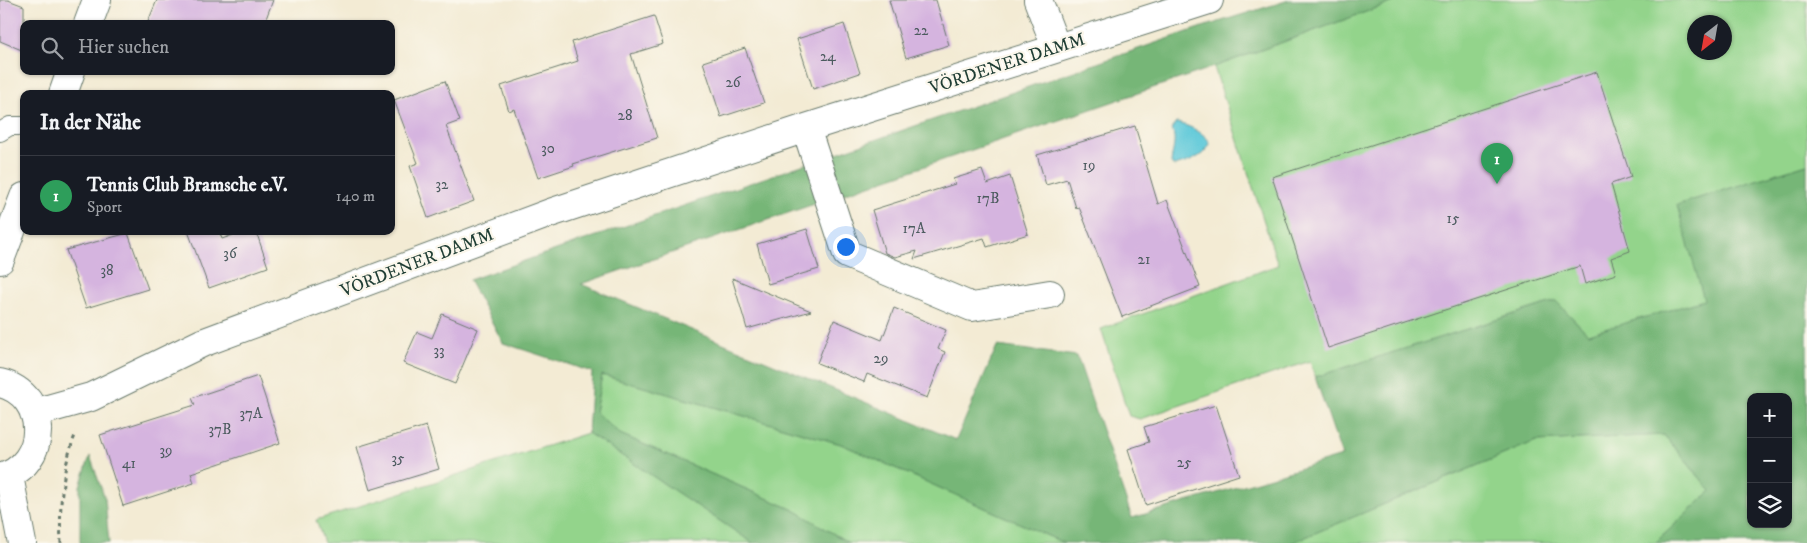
<!DOCTYPE html>
<html lang="de">
<head>
<meta charset="utf-8">
<style>
  :root { --surface:#171b24; --page:#20242c; --text:#f1f3f6; --muted:#9ea1a6; --line:#363941; --accent:#7c3aed }
  body { margin:0; font-family:"IM FELL DW Pica",serif; background:var(--page); color:var(--text) }
  .controls { position:absolute; right:15px; bottom:15px; display:grid; overflow:hidden; border-radius:10px; box-shadow:0 1px 4px #0004 }
  .controls button { width:45px; height:45px; display:grid; place-items:center; padding:0; border:0; border-bottom:1px solid var(--line); background:var(--surface); color:var(--text); font:25px sans-serif }
  .compass { position:absolute; left:1687px; top:15px; width:45px; height:45px; border-radius:50%; background:var(--surface); box-shadow:0 1px 4px #0004; rotate:211deg }
  .you { position:absolute; left:845px; top:246px; width:18px; height:18px; margin:-12px; border:4px solid #fff; border-radius:50%; background:#1a73e8; box-shadow:0 0 0 8px #1a73e833 }
  .badge { display:grid; place-items:center; width:32px; height:32px; border-radius:50%; background:var(--accent); color:#fff; font-size:16px; font-weight:700 }
  .pin { position:absolute; translate:-50% -41px; filter:drop-shadow(0 1px 2px #0008) }
  .pin::after { content:''; position:absolute; top:26px; width:18px; height:15px; background:inherit; clip-path:polygon(0 0,100% 0,50% 100%) }
  .list { margin:0; padding:0; list-style:none }
  h2 { display:flex; justify-content:space-between; align-items:center; height:65px; margin:0; padding:0 20px; font-size:21px }
  h2 small { font-size:16px; font-weight:400; color:var(--muted) }
  .list li { display:grid; grid-template-columns:32px 1fr auto; gap:15px; align-items:center; box-sizing:border-box; height:80px; padding:0 20px; border-top:1px solid var(--line) }
  .list b { display:block; font-size:19px; white-space:nowrap }
  .list p { margin:0; font-size:16px; white-space:nowrap; color:var(--muted) }
  .list em { font-size:16px; font-style:normal; color:var(--muted) }
  .icon { flex:none; width:28px; height:28px; fill:none; stroke:currentColor; stroke-width:2; stroke-linecap:round; stroke-linejoin:round }
  .map { position:relative; flex:none; width:1807px; height:543px; overflow:hidden }
  .search { position:absolute; background:var(--surface); box-shadow:0 1px 4px #0004; left:20px; top:20px; width:375px; height:55px; display:flex; align-items:center; gap:12px; box-sizing:border-box; padding:0 18px; border-radius:10px; color:var(--muted); font-size:19px }
  .panel { position:absolute; background:var(--surface); box-shadow:0 1px 4px #0004; left:20px; top:90px; width:375px; height:145px; border-radius:10px }
  .map>svg:first-child { display:block }
</style>
</head>
<body>
<div class="map">
<svg width="1807" height="543" viewBox="0 0 1807 543">
  <rect width="100%" height="100%" fill="#fbf7ec"/>
  <filter id="ink" filterUnits="userSpaceOnUse"><feTurbulence type="fractalNoise" baseFrequency=".02" numOctaves="2"/><feDisplacementMap in="SourceGraphic" scale="10" xChannelSelector="R" yChannelSelector="G"/><feConvolveMatrix kernelMatrix="1 2 1 2 8 2 1 2 1" color-interpolation-filters="sRGB"/></filter>
  <filter id="wash" filterUnits="userSpaceOnUse"><feTurbulence type="fractalNoise" baseFrequency=".0096" numOctaves="4" result="noise"/><feDisplacementMap in="SourceGraphic" scale="20" xChannelSelector="R" yChannelSelector="G"/><feGaussianBlur stdDeviation="1.12" result="paint"/><feColorMatrix in="noise" values="0 0 0 0 0 0 0 0 0 0 0 0 0 0 0 0 0 1.4 0 .05"/><feComposite in="paint" operator="in"/></filter>
  <g filter="url(#wash)">
    <rect width="100%" height="100%" fill="#f3ebd4"/>
    <path fill="#93d48b" stroke="#598860" fill-rule="evenodd" d="M 1399,0 L 1807,0 L 1807,164 L 1677,205 L 1705,300 L 1588,334 L 1556,301 L 1315,377 L 1310,361 L 1140,419 L 1129,416 L 1101,329 L 1278,265 L 1214,67 ZM 1694,22 L 1724,22 L 1724,52 L 1694,52 Z
      M 602,375 L 841,444 L 1064,543 L 849,543 L 794,510 L 620,434 L 595,412 Z
      M 588,433 L 753,543 L 324,543 L 316,520 Z
      M 1664,435 L 1711,491 L 1655,543 L 1291,543 L 1536,441 Z"/>
    <path fill="#76b677" stroke="#4a7a56" fill-rule="evenodd" d="M 1289,0 L 1399,0 L 1214,67 L 581,284 L 956,440 L 997,346 L 1077,356 L 1132,518 L 1342,456 L 1315,377 L 1556,301 L 1588,334 L 1704,300 L 1677,205 L 1807,164 L 1807,543 L 1655,543 L 1711,491 L 1664,435 L 1536,441 L 1291,543 L 1064,543 L 841,444 L 602,375 L 595,412 L 620,434 L 794,510 L 849,543 L 753,543 L 588,433 L 592,372 L 503,343 L 469,280 L 1196,29 ZM 1751,397 L 1788,397 L 1788,524 L 1751,524 Z
      M 90,456 L 105,499 L 109,543 L 80,543 L 80,486 Z"/>
    <path fill="#5fc9d9" stroke="#3f8386" d="M 1176,123 C 1186,124 1208,134 1210,144 C 1204,157 1187,163 1174,166 L 1171,164 C 1172,150 1177,143 1172,128 Z"/>
    <g id="blocks">
      <path fill="#d5b4df" d="M 0,0 L 8,0 L 24,6 L 24,51 L 0,41 Z
        M 157,0 L 273,0 L 264,24 L 147,24 Z
        M 889,0 L 936,0 L 949,45 L 906,58 Z
        M 654,16 L 663,44 L 631,54 L 657,138 L 573,164 L 574,166 L 538,178 L 514,109 L 509,111 L 501,86 L 578,61 L 572,42 Z
        M 844,24 L 860,73 L 813,89 L 797,39 Z
        M 745,48 L 764,103 L 721,117 L 703,62 Z
        M 1597,72 L 1631,177 L 1611,184 L 1630,251 L 1611,258 L 1616,274 L 1585,284 L 1580,266 L 1328,348 L 1272,177 Z
        M 445,81 L 460,121 L 446,126 L 474,201 L 428,218 L 410,166 L 418,163 L 394,100 Z
        M 1135,126 L 1158,204 L 1167,200 L 1200,287 L 1122,317 L 1079,207 L 1076,208 L 1067,179 L 1046,185 L 1037,155 Z
        M 982,170 L 987,184 L 1010,176 L 1028,234 L 987,247 L 984,238 L 914,259 L 917,251 L 895,257 L 885,253 L 872,210 L 955,184 L 953,179 Z
        M 807,229 L 819,269 L 768,284 L 757,244 Z
        M 188,231 L 219,231 L 222,239 L 244,231 L 256,231 L 268,267 L 209,288 Z
        M 128,233 L 148,289 L 86,308 L 66,250 Z
        M 732,278 L 811,311 L 747,329 Z
        M 894,308 L 946,330 L 938,349 L 945,352 L 927,398 L 867,374 L 864,382 L 817,363 L 834,320 L 882,340 Z
        M 442,314 L 478,329 L 455,384 L 403,363 L 417,332 L 432,338 Z
        M 258,376 L 280,443 L 191,473 L 194,483 L 123,506 L 100,435 L 195,405 L 192,398 Z
        M 1216,405 L 1239,475 L 1146,505 L 1128,449 L 1149,442 L 1144,427 Z
        M 426,426 L 439,469 L 370,490 L 357,447 Z"/>
    </g>
  </g>
  <g filter="url(#ink)">
    <use href="#blocks" fill-opacity="0" stroke="#697a6c" stroke-width="1"/>
    <g fill="none" stroke-linecap="round" stroke-linejoin="round">
      <g stroke="#697a6c" stroke-width="20">
        <path id="lane" d="M 0,132 L 10,126 L 24,126"/>
      </g>
      <g stroke="#697a6c" stroke-width="30">
        <path id="street" d="M 1038,0 L 1056,47
          M 88,24 L 97,0
          M 63,94 L 71,71
          M 806,128 L 847,254 L 972,307 L 1050,294
          M 0,260 L 24,197
          M 0,383 C 50,395 49,465 0,478
          M 34,413 L 91,397 L 202,343 L 550,213 L 806,128 L 1209,0
          M 9,476 L 22,543"/>
      </g>
      <path stroke="#697a6c" stroke-width="3" stroke-dasharray="4 4" stroke-linecap="butt" d="M 61,543 C 59,507 62,467 76,433"/>
      <use href="#lane" stroke="#fff" stroke-width="18"/>
      <use href="#street" stroke="#fff" stroke-width="28"/>
    </g>
  </g>
  <g text-anchor="middle" stroke-width="4.5" stroke-linejoin="round" paint-order="stroke">
    <g font-size="15" fill="#4c5b5f">
      <text x="921" y="35">22</text>
      <text x="828" y="61">24</text>
      <text x="733" y="87">26</text>
      <text x="625" y="120">28</text>
      <text x="548" y="153">30</text>
      <text x="1089" y="170">19</text>
      <text x="442" y="189">32</text>
      <text x="988" y="203">17B</text>
      <text x="1453" y="223">15</text>
      <text x="914" y="233">17A</text>
      <text x="230" y="258">36</text>
      <text x="1144" y="264">21</text>
      <text x="107" y="275">38</text>
      <text x="439" y="355">33</text>
      <text x="881" y="363">29</text>
      <text x="251" y="418">37A</text>
      <text x="220" y="434">37B</text>
      <text x="166" y="455">39</text>
      <text x="398" y="463">35</text>
      <text x="1184" y="467">25</text>
      <text x="129" y="468">41</text>
    </g>
    <g font-size="18" fill="#1f3d34" stroke="#fbf7ec">
      <text transform="translate(1007 63) rotate(-18)" y="6">VÖRDENER DAMM</text>
      <text transform="translate(417 262) rotate(-21)" y="6">VÖRDENER DAMM</text>
    </g>
  </g>
</svg>
<div class="controls">
<button>+</button>
<button>−</button>
<button><svg class="icon" aria-label="layers" viewBox="0 0 24 24"><path d="M12 4l9 5-9 5-9-5zM3 14l9 5 9-5"/></svg></button>
</div>
<svg class="compass" viewBox="-18 -18 36 36"><path d="M0-13l5 13h-10z" fill="#e53935"/><path d="M0 13l5-13h-10z" fill="#9ea1a6"/></svg>
<div class="you"></div>
<div class="pin badge" style="left:1497px;top:184px;background:#2e9e5b">1</div>
<div class="search"><svg class="icon" aria-label="search" viewBox="0 0 24 24"><circle cx="10" cy="10" r="6"/><path d="M15 15l6 6"/></svg>Hier suchen</div>
<section class="panel">
<h2>In der Nähe<small></small></h2>
<ul class="list">
<li><span class="badge" style="background:#2e9e5b">1</span><div><b>Tennis Club Bramsche e.V.</b><p>Sport</p></div><em>140 m</em></li>
</ul>
</section>
</div>
</body>
</html>
